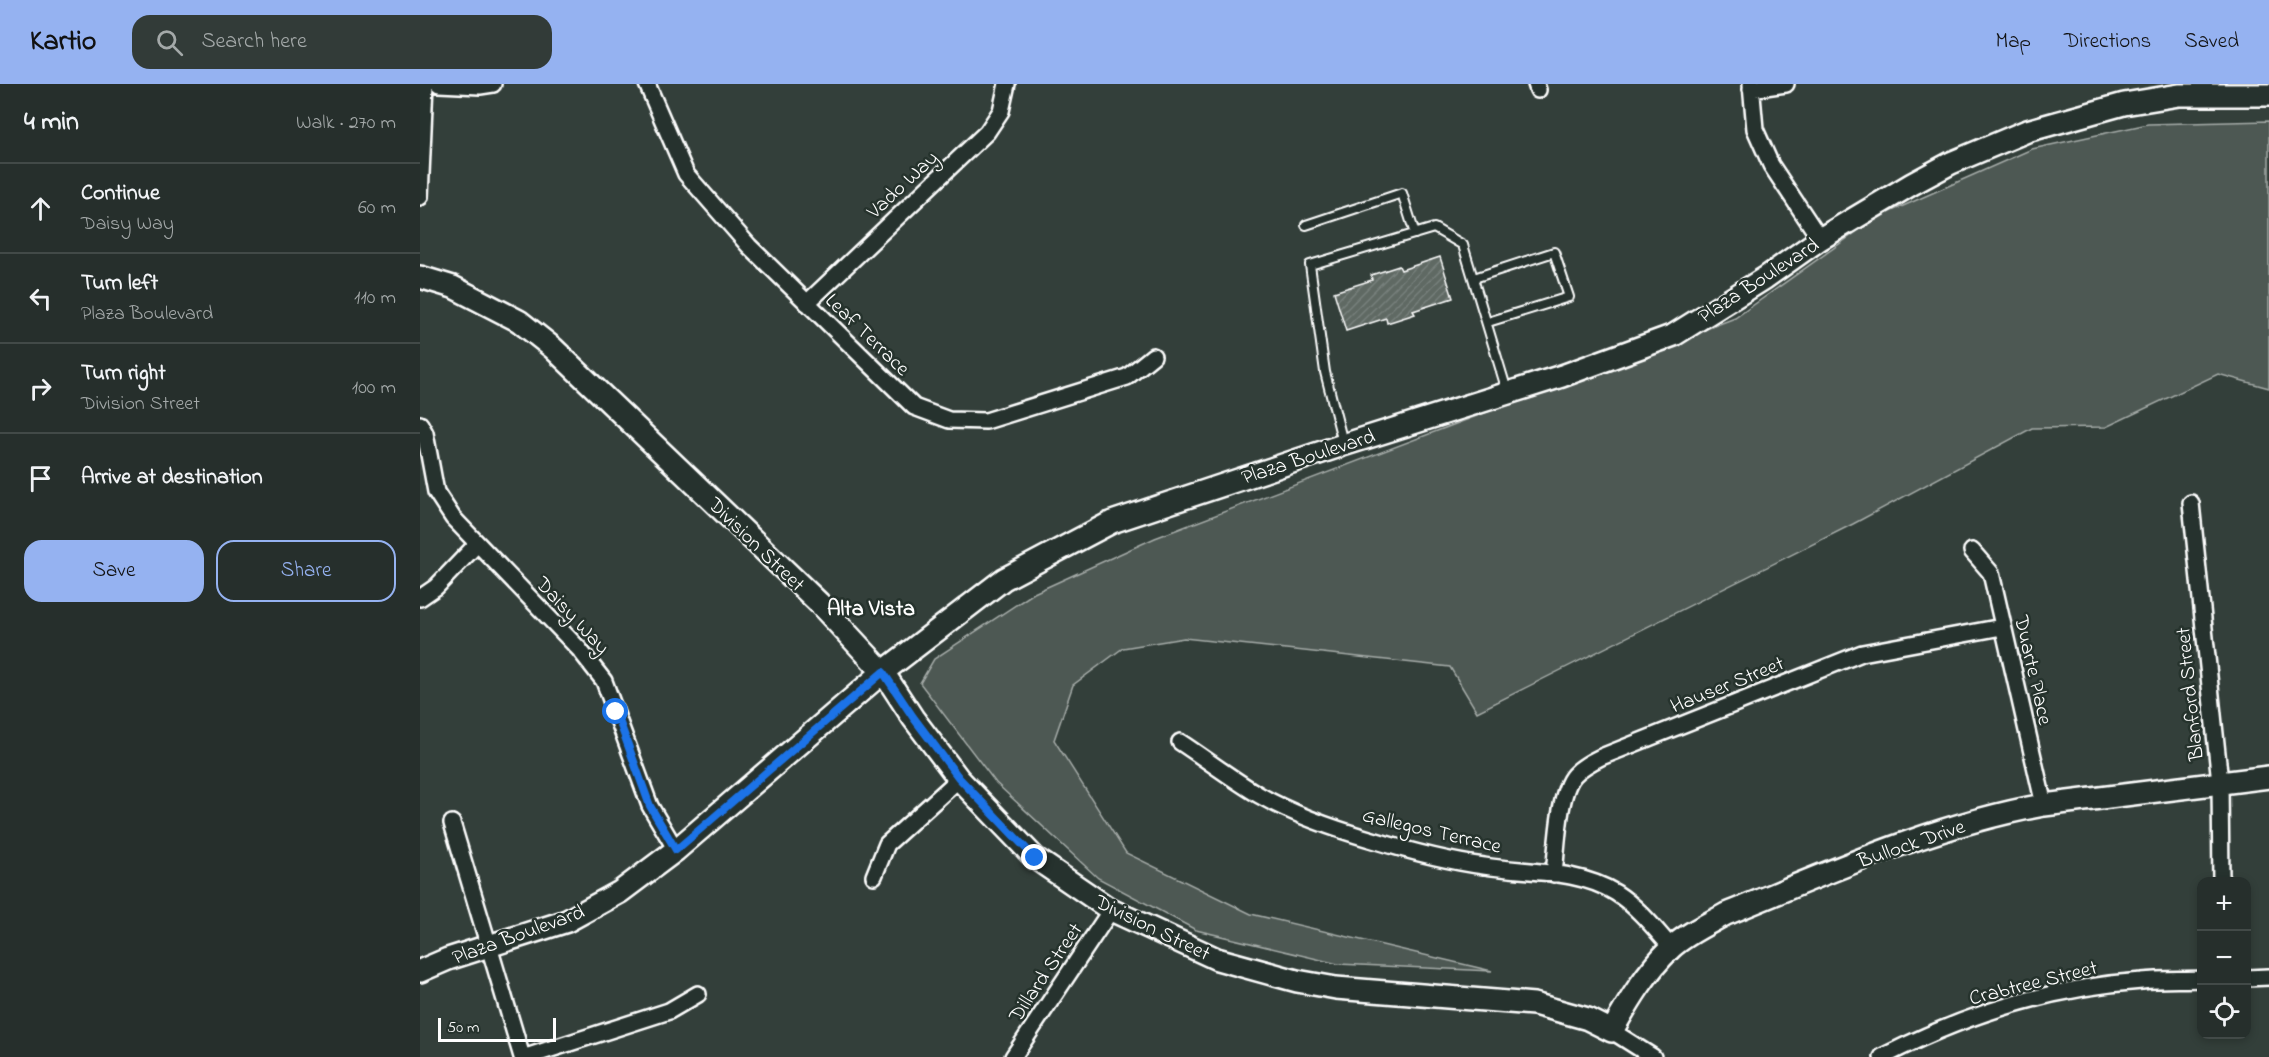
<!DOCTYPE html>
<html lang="en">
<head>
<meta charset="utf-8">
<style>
  :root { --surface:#262f2c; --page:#323b38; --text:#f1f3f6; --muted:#a4a9a9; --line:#424a48; --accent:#95b2f1 }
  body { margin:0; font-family:"Indie Flower",sans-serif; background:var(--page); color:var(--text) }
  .controls { position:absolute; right:18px; bottom:18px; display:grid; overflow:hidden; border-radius:12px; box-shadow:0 3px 9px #0003 }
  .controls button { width:54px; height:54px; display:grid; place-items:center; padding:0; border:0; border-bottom:2px solid var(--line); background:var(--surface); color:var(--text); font:30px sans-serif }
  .scale { position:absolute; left:18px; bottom:15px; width:118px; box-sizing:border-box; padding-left:6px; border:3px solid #fff; border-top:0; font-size:16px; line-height:21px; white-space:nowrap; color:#fff; -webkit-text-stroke:4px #26332d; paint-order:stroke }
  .stop { position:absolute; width:18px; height:18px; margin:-14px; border:4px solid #1a73e8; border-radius:50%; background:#fff }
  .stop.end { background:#1a73e8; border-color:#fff; box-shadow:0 2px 6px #0008 }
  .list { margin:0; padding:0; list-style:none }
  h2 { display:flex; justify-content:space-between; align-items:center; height:78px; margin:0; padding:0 24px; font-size:26px }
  h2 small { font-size:20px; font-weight:400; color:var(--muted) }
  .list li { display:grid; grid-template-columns:39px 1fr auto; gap:18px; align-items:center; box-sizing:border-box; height:90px; padding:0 24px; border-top:2px solid var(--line) }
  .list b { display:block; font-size:22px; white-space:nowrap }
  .list p { margin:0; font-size:20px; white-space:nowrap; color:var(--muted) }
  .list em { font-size:20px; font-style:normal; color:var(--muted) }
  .actions { display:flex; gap:12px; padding:18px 24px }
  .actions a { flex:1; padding:14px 0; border:2px solid var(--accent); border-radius:18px; text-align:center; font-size:21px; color:var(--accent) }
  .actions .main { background:var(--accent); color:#111 }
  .icon { flex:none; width:33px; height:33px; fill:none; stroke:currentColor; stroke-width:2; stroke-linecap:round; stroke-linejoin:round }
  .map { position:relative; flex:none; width:1849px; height:973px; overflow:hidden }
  header { display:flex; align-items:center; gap:36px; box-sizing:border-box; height:84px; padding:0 30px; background:var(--accent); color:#111 }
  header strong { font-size:28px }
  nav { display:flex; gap:33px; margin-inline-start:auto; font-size:21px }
  .search { width:420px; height:54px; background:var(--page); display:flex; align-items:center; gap:15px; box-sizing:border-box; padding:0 21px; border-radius:18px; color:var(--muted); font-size:22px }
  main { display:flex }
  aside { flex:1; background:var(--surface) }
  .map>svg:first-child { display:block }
</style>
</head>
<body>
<header>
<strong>Kartio</strong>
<div class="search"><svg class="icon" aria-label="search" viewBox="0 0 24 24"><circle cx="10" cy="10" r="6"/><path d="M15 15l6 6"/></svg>Search here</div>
<nav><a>Map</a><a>Directions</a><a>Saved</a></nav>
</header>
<main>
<aside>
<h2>4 min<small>Walk · 270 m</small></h2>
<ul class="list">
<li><svg class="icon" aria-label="ahead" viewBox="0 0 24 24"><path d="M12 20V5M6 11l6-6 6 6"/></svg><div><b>Continue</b><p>Daisy Way</p></div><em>60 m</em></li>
<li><svg class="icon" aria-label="left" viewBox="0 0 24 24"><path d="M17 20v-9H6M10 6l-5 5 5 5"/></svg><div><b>Turn left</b><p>Plaza Boulevard</p></div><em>110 m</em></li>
<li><svg class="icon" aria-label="right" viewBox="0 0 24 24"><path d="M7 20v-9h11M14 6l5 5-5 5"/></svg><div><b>Turn right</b><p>Division Street</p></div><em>100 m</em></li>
<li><svg class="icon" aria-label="arrive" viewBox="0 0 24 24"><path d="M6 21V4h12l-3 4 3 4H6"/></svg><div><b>Arrive at destination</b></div></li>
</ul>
<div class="actions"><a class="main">Save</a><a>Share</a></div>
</aside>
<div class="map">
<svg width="1849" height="973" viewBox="0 0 1849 973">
  <defs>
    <pattern id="building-hatch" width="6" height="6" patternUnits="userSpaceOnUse" patternTransform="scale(1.5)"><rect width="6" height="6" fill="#5f6964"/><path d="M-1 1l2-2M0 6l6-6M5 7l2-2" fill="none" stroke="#77807b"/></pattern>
  </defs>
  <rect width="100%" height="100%" fill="#333f3a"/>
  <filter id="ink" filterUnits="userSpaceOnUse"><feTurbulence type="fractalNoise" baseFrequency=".0167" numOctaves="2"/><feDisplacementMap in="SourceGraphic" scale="12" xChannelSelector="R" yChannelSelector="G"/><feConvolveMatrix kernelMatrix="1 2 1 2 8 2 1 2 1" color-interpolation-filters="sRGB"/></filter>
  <g filter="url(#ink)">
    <path fill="#4d5853" stroke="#a6aca9" stroke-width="1.5" d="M 1849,37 L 1849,304 L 1798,290 L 1686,343 L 1612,344 L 1433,440 L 1057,628 L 1030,583 L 764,554 L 703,564 L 653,601 L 634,656 L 706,769 L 831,830 L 1072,887 L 918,880 L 776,846 L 678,794 L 576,699 L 500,599 L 514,575 L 614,509 L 735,454 L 1315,234 L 1456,134 L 1612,65 L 1728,40 Z"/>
    <path fill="url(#building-hatch)" stroke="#fff" stroke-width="1.5" d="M 1020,173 L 1033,214 L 993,227 L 995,230 L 967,239 L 966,234 L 926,247 L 914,208 L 952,196 L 951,191 L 979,182 L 981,186 Z"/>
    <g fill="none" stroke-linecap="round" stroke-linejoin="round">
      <g stroke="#fff" stroke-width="12">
        <path id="lane" d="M 886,141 L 982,109 L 995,150
          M 1054,194 L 1134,168 L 1149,213 L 1068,238
          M 923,359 L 905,288 L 890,181 L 1014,144 L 1043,161 L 1087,307"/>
      </g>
      <g stroke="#fff" stroke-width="20">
        <path id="street" d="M 19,0 L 60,2 L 73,0
          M 227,0 L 266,90 L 329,162 L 494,323 L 529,336 L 566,337 L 707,293 L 733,272
          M 1116,0 L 1118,6
          M 1331,0 L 1335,45 L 1351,81 L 1400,155
          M 1331,5 L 1366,0
          M 0,113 L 5,0
          M 387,219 L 567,48 L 581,27 L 587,0
          M 0,340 L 5,349 L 16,408 L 33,434 L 159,565 L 184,597 L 230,722 L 256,766
          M 1771,419 L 1800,698 L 1801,798
          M 1552,467 L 1571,489 L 1624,721
          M 0,514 L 16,503 L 57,460
          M 760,658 C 786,675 812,695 839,711 C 874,731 915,745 953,756 C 989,767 1027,777 1064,782 C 1107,789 1158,785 1196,809 C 1218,823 1235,845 1251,863
          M 32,739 L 102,973
          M 1134,790 C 1137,765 1138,709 1154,691 C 1161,683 1171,678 1181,673 L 1442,569 L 1582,543
          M 454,792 L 467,760 L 539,695
          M 1826,894 L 1849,893
          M 1192,947 L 1233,973
          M 106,973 L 249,927 L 278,910
          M 593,973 L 691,826
          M 1462,973 C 1542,932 1631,903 1722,897 C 1741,895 1762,896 1782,895"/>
      </g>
      <g stroke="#fff" stroke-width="26">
        <path id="secondary" d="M 0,193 L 33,203 L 99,237 L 133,264 L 399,519 L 463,588 L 493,634 L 539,695 L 615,774 L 691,826 L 797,875 L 877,897 L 916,904 L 1114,920 L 1168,935 L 1192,947 C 1209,917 1226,888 1251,864 C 1266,850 1288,840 1306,830 C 1410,788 1513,741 1624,721 L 1849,693
          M 0,887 L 28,875 L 147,837 L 200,808 L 256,766 L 463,588 L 584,495 L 692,438 L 923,361 L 1142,292 L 1254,251 L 1345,194 L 1400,155 L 1492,100 L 1531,79 L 1607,47 L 1704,20 L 1759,11 L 1849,11"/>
      </g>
      <use href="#lane" stroke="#26332d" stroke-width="8"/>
      <use href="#street" stroke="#26332d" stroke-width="15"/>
      <use href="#secondary" stroke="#26332d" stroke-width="21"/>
    </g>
  </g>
  <g fill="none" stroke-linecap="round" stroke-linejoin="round" filter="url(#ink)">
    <path stroke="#1a73e8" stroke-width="8" d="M 196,628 L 230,722 L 256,766 L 463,588 L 493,633 L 539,694 L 615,774"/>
  </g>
  <g text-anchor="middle" stroke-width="5" stroke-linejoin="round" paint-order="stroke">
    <g font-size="21" fill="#fff" stroke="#26332d">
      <text transform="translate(482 100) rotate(-43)" y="7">Vado Way</text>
      <text transform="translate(1338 196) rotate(-33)" y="7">Plaza Boulevard</text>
      <text transform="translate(448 250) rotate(44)" y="7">Leaf Terrace</text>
      <text transform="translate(888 372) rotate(-18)" y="7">Plaza Boulevard</text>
      <text transform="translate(337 460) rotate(44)" y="7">Division Street</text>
      <text transform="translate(153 531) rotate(47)" y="7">Daisy Way</text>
      <text transform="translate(1614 586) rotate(77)" y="7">Duarte Place</text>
      <text transform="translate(1307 600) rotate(-22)" y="7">Hauser Street</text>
      <text transform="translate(1769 610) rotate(-96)" y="7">Blanford Street</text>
      <text transform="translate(1012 746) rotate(13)" y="7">Gallegos Terrace</text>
      <text transform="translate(1491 759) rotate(-19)" y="7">Bullock Drive</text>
      <text transform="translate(733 843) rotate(26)" y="7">Division Street</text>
      <text transform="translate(98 850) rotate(-20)" y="7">Plaza Boulevard</text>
      <text transform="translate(625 888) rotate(-56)" y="7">Dillard Street</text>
      <text transform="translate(1613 898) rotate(-14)" y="7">Crabtree Street</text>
    </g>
    <g font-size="22" font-weight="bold" fill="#fff" stroke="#26332d">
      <text x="451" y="531">Alta Vista</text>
    </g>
  </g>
</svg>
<div class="controls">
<button>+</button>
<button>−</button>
<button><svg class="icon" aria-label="locate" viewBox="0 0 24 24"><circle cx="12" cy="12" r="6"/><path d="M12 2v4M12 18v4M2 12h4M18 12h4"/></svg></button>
</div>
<div class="scale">50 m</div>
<div class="stop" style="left:196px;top:628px"></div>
<div class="stop end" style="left:615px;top:774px"></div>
</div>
</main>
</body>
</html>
